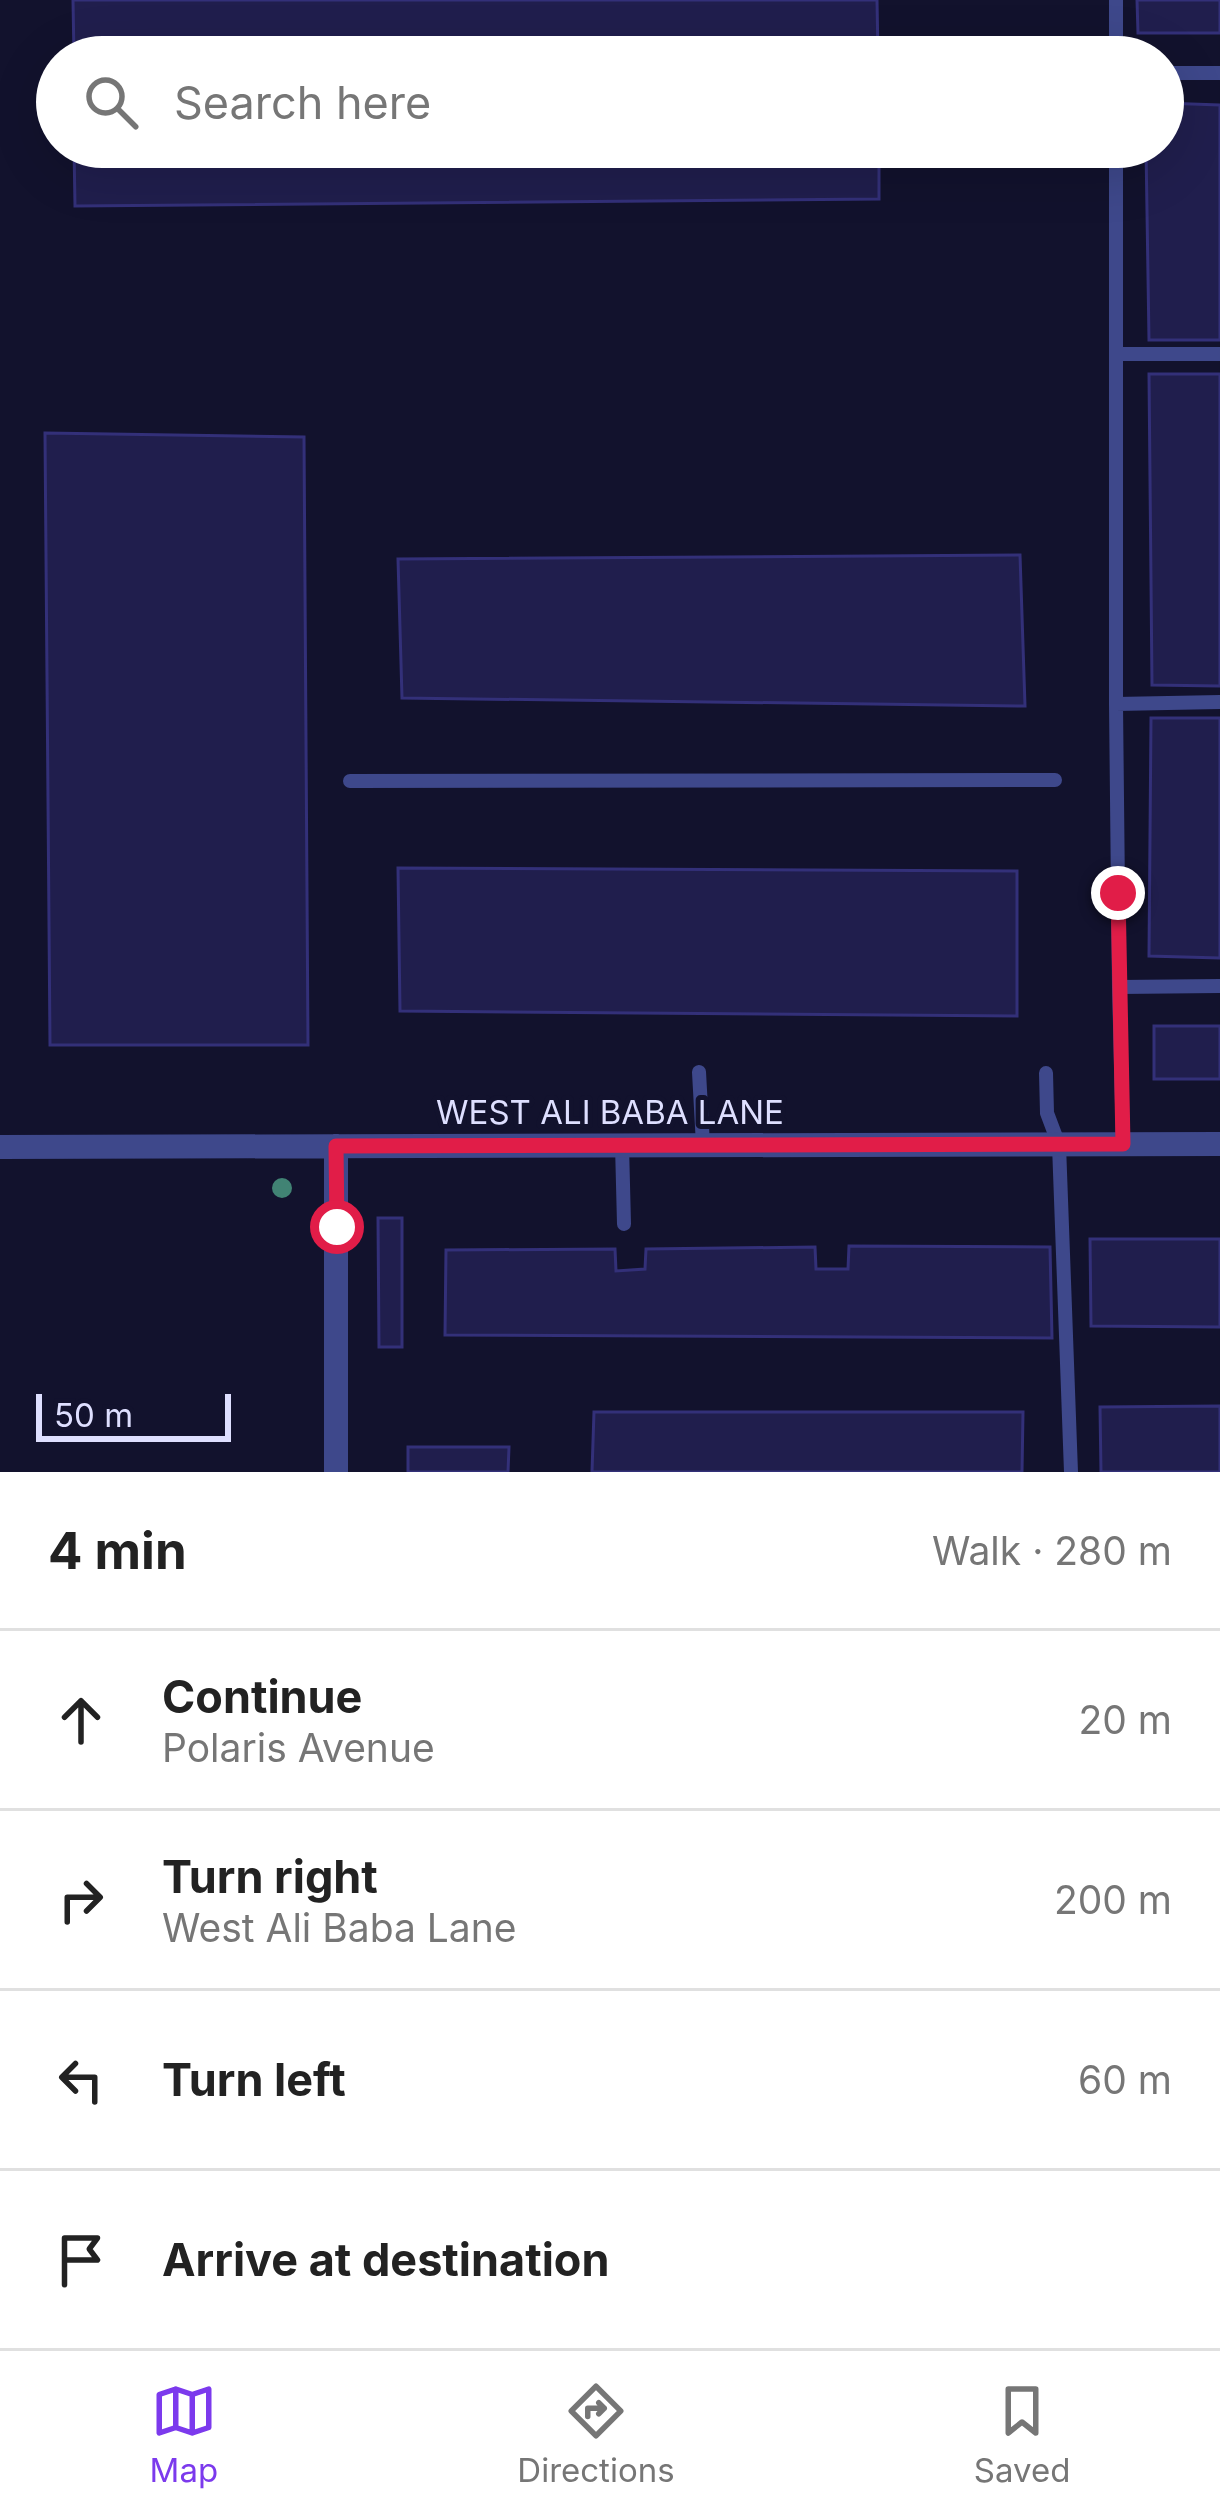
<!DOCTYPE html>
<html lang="en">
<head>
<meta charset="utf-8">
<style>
  :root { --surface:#fff; --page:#f2f2f2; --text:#222; --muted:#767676; --line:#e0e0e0; --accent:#7c3aed }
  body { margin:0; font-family:Inter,sans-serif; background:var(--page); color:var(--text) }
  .scale { position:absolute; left:36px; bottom:30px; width:195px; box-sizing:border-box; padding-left:12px; border:6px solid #dedfff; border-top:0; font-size:33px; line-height:42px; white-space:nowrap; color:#dedfff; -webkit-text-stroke:9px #12122d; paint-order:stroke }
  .stop { position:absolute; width:36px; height:36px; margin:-27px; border:9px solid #e11d48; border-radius:50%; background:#fff }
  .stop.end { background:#e11d48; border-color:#fff; box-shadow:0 3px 12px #0008 }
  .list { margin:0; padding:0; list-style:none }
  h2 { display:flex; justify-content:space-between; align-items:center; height:156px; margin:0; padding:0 48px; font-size:51px }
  h2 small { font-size:39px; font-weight:400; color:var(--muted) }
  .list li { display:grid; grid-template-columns:78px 1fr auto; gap:36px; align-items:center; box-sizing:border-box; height:180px; padding:0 48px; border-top:3px solid var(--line) }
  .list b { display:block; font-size:45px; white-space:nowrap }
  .list p { margin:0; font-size:39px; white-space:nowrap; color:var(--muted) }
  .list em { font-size:39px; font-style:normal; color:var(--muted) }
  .icon { flex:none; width:66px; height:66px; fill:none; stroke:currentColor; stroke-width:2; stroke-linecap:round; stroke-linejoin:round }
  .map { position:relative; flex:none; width:1220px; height:1472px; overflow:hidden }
  .search { position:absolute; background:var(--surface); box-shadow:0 12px 48px #0002; left:36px; right:36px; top:36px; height:132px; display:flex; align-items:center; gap:30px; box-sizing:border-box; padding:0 42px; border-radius:66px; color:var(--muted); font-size:45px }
  .sheet { height:876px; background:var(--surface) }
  nav { display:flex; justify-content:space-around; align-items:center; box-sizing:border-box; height:168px; border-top:3px solid var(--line); background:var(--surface); font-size:33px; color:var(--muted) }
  nav a { display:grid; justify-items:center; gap:6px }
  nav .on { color:var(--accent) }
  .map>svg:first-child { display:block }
</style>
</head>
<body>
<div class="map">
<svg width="1220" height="1472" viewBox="0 0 1220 1472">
  <rect width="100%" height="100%" fill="#12122d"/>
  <path fill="#201e4d" stroke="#333079" stroke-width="3" d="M 73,0 L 877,0 L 878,57 L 74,57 Z
    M 1137,0 L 1220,0 L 1220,33 L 1138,33 Z
    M 1163,103 L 1220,105 L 1220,340 L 1149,340 L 1146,147 L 1163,147 Z
    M 74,147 L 879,147 L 879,199 L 75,206 Z
    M 1149,374 L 1220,374 L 1220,686 L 1152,685 Z
    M 45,433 L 304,437 L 308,1045 L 50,1045 Z
    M 1020,555 L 1025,706 L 402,698 L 398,559 Z
    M 1151,718 L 1220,718 L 1220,958 L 1149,956 Z
    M 398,868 L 1017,871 L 1017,1016 L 400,1011 Z
    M 1154,1026 L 1220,1026 L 1220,1079 L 1154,1079 Z
    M 378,1218 L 402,1218 L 402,1347 L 379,1347 Z
    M 1090,1239 L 1220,1239 L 1220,1327 L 1091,1326 Z
    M 849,1246 L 1050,1247 L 1052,1338 L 445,1335 L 446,1250 L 615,1249 L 616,1271 L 645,1269 L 646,1249 L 815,1247 L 816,1269 L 848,1269 Z
    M 1220,1406 L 1220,1472 L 1101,1472 L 1100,1407 Z
    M 594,1412 L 1023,1412 L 1022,1472 L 592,1472 Z
    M 408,1447 L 509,1447 L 508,1472 L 408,1472 Z"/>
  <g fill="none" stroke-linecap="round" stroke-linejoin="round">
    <path stroke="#3e488b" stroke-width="14" d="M 1116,0 L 1116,57
      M 1163,73 L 1220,73
      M 1116,147 L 1116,704
      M 1116,354 L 1220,354
      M 1220,702 L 1116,704 L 1119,987 L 1220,986
      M 350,781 L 1055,780
      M 1119,987 L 1123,1144
      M 699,1072 L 703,1145
      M 1046,1073 L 1047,1113 L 1059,1145 L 1071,1472
      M 622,1145 L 624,1224"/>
    <path stroke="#3e488b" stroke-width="24" d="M 0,1147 L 1220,1144
      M 336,1472 L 336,1146"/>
  </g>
  <circle fill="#418374" cx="282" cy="1188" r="10"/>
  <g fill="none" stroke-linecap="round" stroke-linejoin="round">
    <path stroke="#e11d48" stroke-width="15" d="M 337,1227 L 336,1146 L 1123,1144 L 1118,893"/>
  </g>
  <g text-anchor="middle" stroke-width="10" stroke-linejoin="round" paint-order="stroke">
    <g font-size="33" fill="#dedfff" stroke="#12122d">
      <text x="610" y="1124">WEST ALI BABA LANE</text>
    </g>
  </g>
</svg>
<div class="scale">50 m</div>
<div class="stop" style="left:337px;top:1227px"></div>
<div class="stop end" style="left:1118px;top:893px"></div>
<div class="search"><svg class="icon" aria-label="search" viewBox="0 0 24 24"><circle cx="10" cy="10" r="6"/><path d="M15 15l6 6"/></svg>Search here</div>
</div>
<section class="sheet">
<h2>4 min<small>Walk · 280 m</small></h2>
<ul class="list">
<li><svg class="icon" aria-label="ahead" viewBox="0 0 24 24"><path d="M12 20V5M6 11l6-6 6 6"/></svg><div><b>Continue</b><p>Polaris Avenue</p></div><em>20 m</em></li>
<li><svg class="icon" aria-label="right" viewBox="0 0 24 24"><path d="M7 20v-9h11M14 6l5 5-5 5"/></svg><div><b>Turn right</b><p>West Ali Baba Lane</p></div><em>200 m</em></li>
<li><svg class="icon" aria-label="left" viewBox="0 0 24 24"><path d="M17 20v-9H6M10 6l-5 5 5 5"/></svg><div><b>Turn left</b></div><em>60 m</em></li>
<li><svg class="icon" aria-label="arrive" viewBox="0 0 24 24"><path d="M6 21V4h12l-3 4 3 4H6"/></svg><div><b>Arrive at destination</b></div></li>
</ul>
</section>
<nav>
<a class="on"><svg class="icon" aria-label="map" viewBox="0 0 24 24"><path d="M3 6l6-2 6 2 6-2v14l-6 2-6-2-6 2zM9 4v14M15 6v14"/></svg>Map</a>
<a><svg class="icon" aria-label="directions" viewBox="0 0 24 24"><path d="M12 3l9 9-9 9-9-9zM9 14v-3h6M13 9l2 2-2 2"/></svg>Directions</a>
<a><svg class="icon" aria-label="saved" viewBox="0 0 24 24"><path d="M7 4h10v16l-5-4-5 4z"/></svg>Saved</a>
</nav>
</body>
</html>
